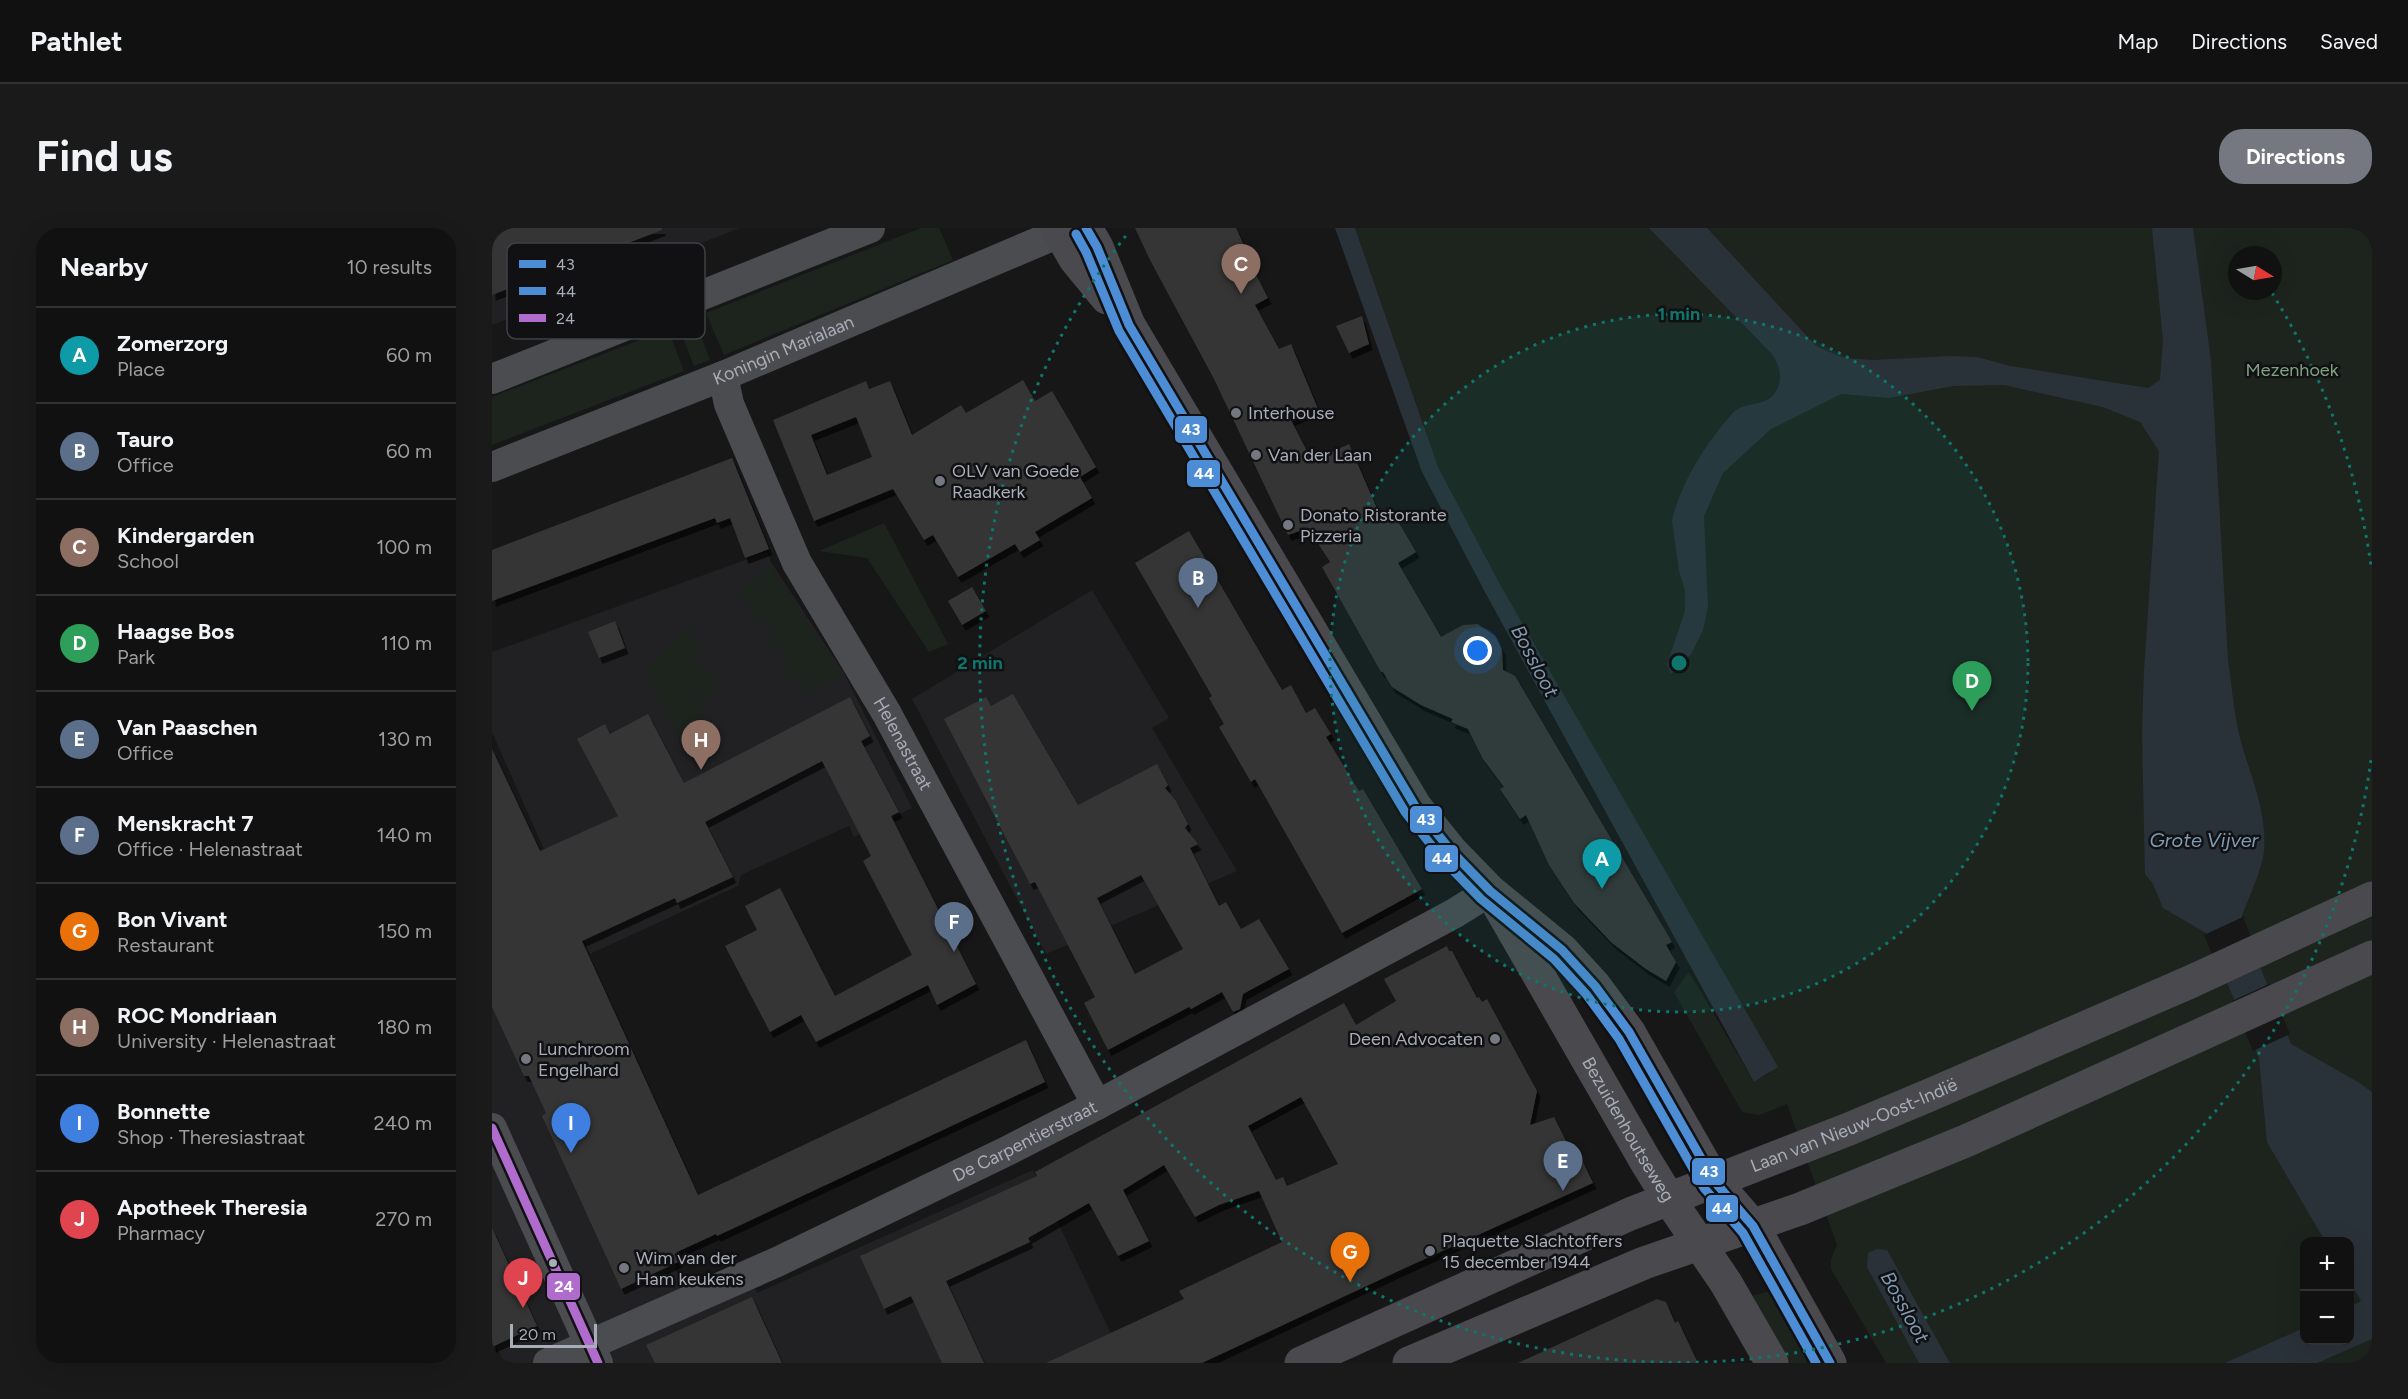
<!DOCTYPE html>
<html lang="en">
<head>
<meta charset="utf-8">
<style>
  :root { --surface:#111; --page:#1a1a1a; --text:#f1f3f6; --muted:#9c9d9f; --line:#303131; --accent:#757880 }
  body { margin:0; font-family:Figtree,sans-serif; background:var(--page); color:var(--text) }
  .controls { position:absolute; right:18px; bottom:18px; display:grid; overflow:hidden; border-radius:12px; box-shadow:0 6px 24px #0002 }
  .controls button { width:54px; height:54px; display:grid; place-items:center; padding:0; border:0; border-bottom:2px solid var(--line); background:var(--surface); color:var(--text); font:30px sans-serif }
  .compass { position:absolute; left:1736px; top:18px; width:54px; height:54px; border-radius:50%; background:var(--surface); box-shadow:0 6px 24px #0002; rotate:101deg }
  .scale { position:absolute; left:18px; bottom:15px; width:87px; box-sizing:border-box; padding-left:6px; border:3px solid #a8adb8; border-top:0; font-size:16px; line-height:21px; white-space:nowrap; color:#a8adb8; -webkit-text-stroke:4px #111113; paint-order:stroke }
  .you { position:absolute; left:986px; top:423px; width:21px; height:21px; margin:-15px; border:4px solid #fff; border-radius:50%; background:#1a73e8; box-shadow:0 0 0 9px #1a73e833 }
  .badge { display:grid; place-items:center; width:39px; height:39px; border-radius:50%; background:var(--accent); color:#fff; font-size:20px; font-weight:700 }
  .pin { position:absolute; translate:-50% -50px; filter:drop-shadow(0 2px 3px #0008) }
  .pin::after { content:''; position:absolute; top:32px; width:21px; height:18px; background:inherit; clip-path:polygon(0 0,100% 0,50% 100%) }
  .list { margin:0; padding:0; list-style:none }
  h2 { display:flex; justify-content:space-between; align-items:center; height:78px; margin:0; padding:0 24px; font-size:26px }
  h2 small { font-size:20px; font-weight:400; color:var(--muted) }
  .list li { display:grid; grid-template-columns:39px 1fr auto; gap:18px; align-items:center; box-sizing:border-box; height:96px; padding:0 24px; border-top:2px solid var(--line) }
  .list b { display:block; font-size:22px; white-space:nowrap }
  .list p { margin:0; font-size:20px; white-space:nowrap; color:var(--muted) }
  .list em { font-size:20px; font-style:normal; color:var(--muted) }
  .map { position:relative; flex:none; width:1880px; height:1135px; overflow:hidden; border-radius:24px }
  header { display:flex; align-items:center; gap:36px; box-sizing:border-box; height:84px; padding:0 30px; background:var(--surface); border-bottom:2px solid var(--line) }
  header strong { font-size:28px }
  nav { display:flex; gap:33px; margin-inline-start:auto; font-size:21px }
  .intro { display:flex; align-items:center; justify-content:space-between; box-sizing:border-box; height:144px; padding:0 36px }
  h1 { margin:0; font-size:42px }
  .button { padding:15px 27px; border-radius:24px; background:var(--accent); color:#fff; font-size:21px; font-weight:700 }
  main { display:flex; gap:36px; padding:0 36px }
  aside { flex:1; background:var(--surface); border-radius:24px; box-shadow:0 6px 24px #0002 }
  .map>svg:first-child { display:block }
</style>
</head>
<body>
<header>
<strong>Pathlet</strong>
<nav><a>Map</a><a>Directions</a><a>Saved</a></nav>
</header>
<div class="intro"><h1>Find us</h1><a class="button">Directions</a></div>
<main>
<aside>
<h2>Nearby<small>10 results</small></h2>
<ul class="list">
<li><span class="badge" style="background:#0f9aa8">A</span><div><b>Zomerzorg</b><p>Place</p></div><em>60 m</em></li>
<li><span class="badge" style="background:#5c6f8a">B</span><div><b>Tauro</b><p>Office</p></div><em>60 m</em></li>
<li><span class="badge" style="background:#8d6e63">C</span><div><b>Kindergarden</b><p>School</p></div><em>100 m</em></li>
<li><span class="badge" style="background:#2e9e5b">D</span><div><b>Haagse Bos</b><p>Park</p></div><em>110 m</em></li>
<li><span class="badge" style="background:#5c6f8a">E</span><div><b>Van Paaschen</b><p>Office</p></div><em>130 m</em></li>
<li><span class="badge" style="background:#5c6f8a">F</span><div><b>Menskracht 7</b><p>Office · Helenastraat</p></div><em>140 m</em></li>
<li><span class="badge" style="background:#e8710a">G</span><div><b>Bon Vivant</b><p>Restaurant</p></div><em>150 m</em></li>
<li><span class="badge" style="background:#8d6e63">H</span><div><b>ROC Mondriaan</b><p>University · Helenastraat</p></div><em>180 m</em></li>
<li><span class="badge" style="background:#3f7fe0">I</span><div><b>Bonnette</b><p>Shop · Theresiastraat</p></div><em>240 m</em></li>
<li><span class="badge" style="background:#e0444e">J</span><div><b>Apotheek Theresia</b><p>Pharmacy</p></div><em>270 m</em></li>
</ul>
</aside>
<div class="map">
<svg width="1880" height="1135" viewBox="0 0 1880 1135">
  <defs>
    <filter id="shadow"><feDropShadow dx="3.5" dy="6" stdDeviation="0" flood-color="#0009"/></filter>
  </defs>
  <rect width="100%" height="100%" fill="#171717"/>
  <path fill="#212123" d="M 0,0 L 248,0 L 0,97 Z
    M 275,324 L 279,334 L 352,445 L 420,580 L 362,609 L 357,598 L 249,647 L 246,658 L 98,726 L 0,504 L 0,424 Z
    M 600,362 L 677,490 L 660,500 L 745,643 L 554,726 L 420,471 Z
    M 0,637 L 186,1046 L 262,1058 L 265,1065 L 541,942 L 633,1135 L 12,1135 L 0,1109 Z"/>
  <path fill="#1d241e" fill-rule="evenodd" d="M 429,0 L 447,0 L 461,32 L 232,127 L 214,85 Z
    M 863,0 L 1880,0 L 1880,1135 L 1394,1135 L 1339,1041 L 1339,1031 L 1345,1017 L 1295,876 L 1267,887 L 1250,884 L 1182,764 L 1197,744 L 1262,854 L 1278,845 L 1065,456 L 1009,358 L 946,239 ZM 1745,27 L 1781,27 L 1781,63 L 1745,63 ZM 1812,1014 L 1858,1014 L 1858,1112 L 1812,1112 Z
    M 203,91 L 218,132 L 202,138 L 186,97 Z
    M 176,101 L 192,143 L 0,217 L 0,169 Z
    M 392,295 L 456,416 L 437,424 L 375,330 L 327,323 Z
    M 278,339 L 350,447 L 315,466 L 305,447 L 298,451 L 292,441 L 300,437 L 289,417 L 280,421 L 276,414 L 284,409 L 274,390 L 266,394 L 255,371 L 251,373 L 250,361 Z
    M 196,400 L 209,422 L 201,427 L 211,446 L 219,442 L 224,452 L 216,457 L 221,468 L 204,475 L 223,518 L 196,531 L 155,441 Z
    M 1279,1063 L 1319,1135 L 1297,1135 L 1259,1068 Z"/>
  <path fill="#2a3239" d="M 843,0 L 863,0 L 946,239 L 1009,358 L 1286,839 L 1262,854 L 994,366 L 930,244 Z
    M 1157,0 L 1215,0 L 1324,118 L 1352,130 L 1381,132 L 1458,128 L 1485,129 L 1518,138 L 1656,160 L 1668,152 L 1671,112 L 1660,0 L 1701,0 L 1719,133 L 1736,432 C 1740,460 1742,487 1749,514 C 1759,549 1775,584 1772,622 C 1771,640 1755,673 1749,691 L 1799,816 L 1866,854 L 1880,864 L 1880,1111 L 1825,1135 L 1733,1135 L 1812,1100 L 1812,1112 L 1858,1112 L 1858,1079 L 1869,1073 L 1858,1054 L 1858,1014 L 1833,1013 L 1775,914 L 1767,830 L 1714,705 L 1671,680 L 1661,656 L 1653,646 L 1650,505 L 1652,443 L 1667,223 L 1648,194 L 1611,179 L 1512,157 L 1461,158 L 1397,170 L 1349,166 L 1279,201 L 1231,245 L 1212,288 L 1216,379 L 1211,402 L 1199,426 L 1179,446 L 1175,436 L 1193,383 L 1193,362 L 1187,343 L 1180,292 C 1189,256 1209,223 1233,194 C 1237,190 1241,183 1246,181 C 1259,174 1273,178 1283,165 C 1292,151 1288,138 1280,126 Z
    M 1385,1021 L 1395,1022 L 1458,1135 L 1427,1135 L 1375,1039 L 1376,1025 Z"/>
  <path fill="#171717" d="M 1753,688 L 1752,691 L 1770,739 L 1733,756 L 1712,707 Z
    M 1777,756 L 1798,806 L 1761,823 L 1740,773 Z"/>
  <path fill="#353536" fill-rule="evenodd" filter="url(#shadow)" d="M 0,0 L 170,0 L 170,2 L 0,67 Z
    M 643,0 L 744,0 L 755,24 L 753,25 L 776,70 L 763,77 L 787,121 L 799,116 L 826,181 L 799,192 L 820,233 L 857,216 L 889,290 L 900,283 L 924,324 L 906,335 L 949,409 L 971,397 L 986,396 L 1003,408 L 1010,421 L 1011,442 L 1023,448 L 1180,714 L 1174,717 L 1184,734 L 1174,753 L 1154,741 L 1120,715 L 1082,675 L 1057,637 L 1034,587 L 1028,591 L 1008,561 L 1012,559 L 991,531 L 976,501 L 959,494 L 961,491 L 929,477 L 900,459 L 891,444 L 889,444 L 830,339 L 838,334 L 816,300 L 796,307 L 722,151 L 658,32 Z
    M 870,88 L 877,116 L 857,125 L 844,98 Z
    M 531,152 L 543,173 L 560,163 L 580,197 L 604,239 L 588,249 L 600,270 L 543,304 L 548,312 L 528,324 L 523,316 L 466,349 L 441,307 L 432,312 L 401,261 L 322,293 L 281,192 L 374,153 L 377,161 L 398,153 L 420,207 L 469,177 L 474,185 ZM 364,189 L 380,229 L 335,247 L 319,207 Z
    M 240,230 L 277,321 L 253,330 L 238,290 L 225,295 L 223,290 L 0,373 L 0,322 Z
    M 697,303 L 790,462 L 799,457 L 814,485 L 823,480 L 839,506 L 834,509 L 867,563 L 871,561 L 930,661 L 850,705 L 763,551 L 759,554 L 727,499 L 732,496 L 717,470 L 720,468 L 643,335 Z
    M 480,359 L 494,383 L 470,397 L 456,373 Z
    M 123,393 L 133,420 L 107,430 L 96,404 Z
    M 521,466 L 586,577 L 665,536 L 676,557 L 673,560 L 684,573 L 696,596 L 693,600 L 706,616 L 698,620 L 727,678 L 734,674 L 749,701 L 767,691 L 797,741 L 751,766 L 748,781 L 741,784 L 730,764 L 699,781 L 697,779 L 616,822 L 592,775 L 603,769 L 543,654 L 538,656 L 452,491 L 494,469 L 499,478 ZM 649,647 L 691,721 L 643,746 L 605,670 Z
    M 358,469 L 378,508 L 369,513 L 407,584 L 399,588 L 484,756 L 445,777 L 436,757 L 324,814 L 309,787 L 278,804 L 233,718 L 265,702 L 253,678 L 288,660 L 343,768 L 420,727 L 371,633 L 379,628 L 330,533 L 213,594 L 241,649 L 185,675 L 183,670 L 90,713 L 206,967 L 534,812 L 553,854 L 225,1008 L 224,1006 L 185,1024 L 188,1033 L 129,1061 L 50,888 L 54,885 L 37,848 L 32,848 L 0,779 L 0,521 L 48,623 L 126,588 L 85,511 L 113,496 L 118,506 L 156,486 L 192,555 Z
    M 955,718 L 957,723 L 960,723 L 985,770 L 987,769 L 990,774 L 995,771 L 1045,863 L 1038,897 L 1062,889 L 1082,929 L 1090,932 L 1101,955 L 913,1040 L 710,1135 L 554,1135 L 692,1071 L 687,1063 L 790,1014 L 767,963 L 727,977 L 703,989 L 672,937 L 631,962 L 657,1013 L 626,1028 L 597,975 L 536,1010 L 538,1014 L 454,1053 L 492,1135 L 450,1135 L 419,1068 L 392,1081 L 368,1028 L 545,948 L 543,944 L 852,775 L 864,797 L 904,773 L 892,751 ZM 809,869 L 846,936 L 795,958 L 791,949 L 784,952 L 756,898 Z
    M 0,1000 L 45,1098 L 0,1119 Z
    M 260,1069 L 290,1135 L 163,1135 L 154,1117 Z
    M 1165,1071 L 1174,1074 L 1183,1095 L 1186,1093 L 1206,1135 L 1026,1135 Z"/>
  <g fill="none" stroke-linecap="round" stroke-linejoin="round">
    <g stroke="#4b4c50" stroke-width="30">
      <path id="s1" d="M 231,148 L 237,176 L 305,335 L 395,486 L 605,877"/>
      <path d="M 0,151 L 378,0"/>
      <path id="s2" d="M 0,239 L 231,148 L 579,0"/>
      <path d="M 0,900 L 106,1135"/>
      <path id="s3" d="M 56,1135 L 285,1034 L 511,925 L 605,877 L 963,685 L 998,663"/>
    </g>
    <g stroke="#4a4a4e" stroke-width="33">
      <path d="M 565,0 L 583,31 L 615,70"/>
      <path d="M 594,0 L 605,19 L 637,97 L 923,578 L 960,624 L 998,663 L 1070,722 L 1103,758 L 1137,804 L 1222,953 L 1261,998 L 1338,1135"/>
      <path id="s4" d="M 1007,678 L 1153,932 L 1177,971 L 1234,1055 L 1280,1135"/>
      <path id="s5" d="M 809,1135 L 1138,986 L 1357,901 L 1440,866 L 1698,754 L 1880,670"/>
      <path d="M 917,1135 L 1152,1035 L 1308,981 L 1476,912 L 1880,729"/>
    </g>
    <g stroke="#111113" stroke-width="14">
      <path id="bus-1" d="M 594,0 L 605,19 L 637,97 L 923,578 L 960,624 L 998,663 L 1070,722 L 1103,758 L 1137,804 L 1222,953 L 1261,998 L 1338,1135"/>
    </g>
    <g stroke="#111113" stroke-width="14">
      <path id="bus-2" d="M 584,6 L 594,24 L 627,103 L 913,584 L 951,632 L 989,671 L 1062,731 L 1094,766 L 1127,811 L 1212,960 L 1251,1005 L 1324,1135"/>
    </g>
    <g stroke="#111113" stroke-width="14">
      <path id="bus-3" d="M 0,900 L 106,1135"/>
    </g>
    <use href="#bus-1" stroke="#4d8dd6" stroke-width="9"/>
    <use href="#bus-2" stroke="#4d8dd6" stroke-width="9"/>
    <use href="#bus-3" stroke="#b06ccc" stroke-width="9"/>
  </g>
  <circle cx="1187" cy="435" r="349" fill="#0f766e" fill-opacity=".12"/>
  <g fill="none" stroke="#0f766e" stroke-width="3" stroke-dasharray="3 6">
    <circle cx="1187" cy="435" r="349"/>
    <path d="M1879 532A699 699 0 1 1 636 5M1780 65A699 699 0 0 1 1879 338"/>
  </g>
  <g fill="#757880" stroke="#111113" stroke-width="2">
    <circle cx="744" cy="185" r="6"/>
    <circle cx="764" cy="227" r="6"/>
    <circle cx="448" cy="253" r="6"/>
    <circle cx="796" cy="297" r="6"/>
    <circle cx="1003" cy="811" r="6"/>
    <circle cx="34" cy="831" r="6"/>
    <circle cx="938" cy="1023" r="6"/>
    <circle cx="132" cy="1040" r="6"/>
  </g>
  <circle fill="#a8adb8" stroke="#111113" stroke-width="2" cx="61" cy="1035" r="5"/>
  <g text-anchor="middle" stroke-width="5" stroke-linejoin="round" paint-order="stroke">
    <g font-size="18" fill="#a8adb8" stroke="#111113">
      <text dy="6" stroke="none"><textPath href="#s2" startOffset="314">Koningin Marialaan</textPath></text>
      <text dy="6" stroke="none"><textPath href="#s1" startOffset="411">Helenastraat</textPath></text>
      <text dy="6" stroke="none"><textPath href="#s5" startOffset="602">Laan van Nieuw-Oost-Indië</textPath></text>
      <text dy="6" stroke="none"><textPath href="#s4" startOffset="258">Bezuidenhoutseweg</textPath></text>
      <text dy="6" stroke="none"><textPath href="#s3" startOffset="526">De Carpentierstraat</textPath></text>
    </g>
    <g font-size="18" fill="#7fa381" stroke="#111113">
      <text x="1800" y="148">Mezenhoek</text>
    </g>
    <g font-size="18" fill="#a8adb8" stroke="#111113" text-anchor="start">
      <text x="756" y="191">Interhouse</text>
      <text x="776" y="233">Van der Laan</text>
      <text x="460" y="249">OLV van Goede<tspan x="460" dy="21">Raadkerk</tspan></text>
      <text x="808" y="293">Donato Ristorante<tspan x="808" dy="21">Pizzeria</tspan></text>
      <text x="991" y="817" text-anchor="end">Deen Advocaten</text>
      <text x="46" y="827">Lunchroom<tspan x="46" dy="21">Engelhard</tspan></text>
      <text x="950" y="1019">Plaquette Slachtoffers<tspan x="950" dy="21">15 december 1944</tspan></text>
      <text x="144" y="1036">Wim van der<tspan x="144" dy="21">Ham keukens</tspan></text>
    </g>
    <g font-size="20" font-style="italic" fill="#7f9bb3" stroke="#111113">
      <text transform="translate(1043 433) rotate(62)" y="7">Bossloot</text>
      <text x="1712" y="619">Grote Vijver</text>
      <text transform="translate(1413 1079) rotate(61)" y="7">Bossloot</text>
    </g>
  </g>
  <rect x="15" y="15" width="198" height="96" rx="9" fill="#111113" stroke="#3e4045" stroke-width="1.5"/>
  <rect x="27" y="32" width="27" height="8" fill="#4d8dd6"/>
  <rect x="27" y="59" width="27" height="8" fill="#4d8dd6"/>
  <rect x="27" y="86" width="27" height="8" fill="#b06ccc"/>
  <g font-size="16" fill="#a8adb8">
    <text x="64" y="42">43</text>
    <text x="64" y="69">44</text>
    <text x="64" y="96">24</text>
  </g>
  <circle cx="1187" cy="435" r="9" fill="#0f766e" stroke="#111113" stroke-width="3"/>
  <g font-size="18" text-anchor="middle" font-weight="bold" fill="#0f766e" stroke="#111113" stroke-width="5" stroke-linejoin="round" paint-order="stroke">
    <text x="1187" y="92">1 min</text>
    <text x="488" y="441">2 min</text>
  </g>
  <g stroke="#111113" stroke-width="2">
    <rect x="682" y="187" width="34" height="29" rx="6" fill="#4d8dd6"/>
    <rect x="694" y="231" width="35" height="29" rx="6" fill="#4d8dd6"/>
    <rect x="917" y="577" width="34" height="29" rx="6" fill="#4d8dd6"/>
    <rect x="932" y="616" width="35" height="29" rx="6" fill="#4d8dd6"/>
    <rect x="1199" y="929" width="35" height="29" rx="6" fill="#4d8dd6"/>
    <rect x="1213" y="966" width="34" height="29" rx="6" fill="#4d8dd6"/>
    <rect x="54" y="1044" width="35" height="29" rx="6" fill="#b06ccc"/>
  </g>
  <g font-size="16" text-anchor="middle" font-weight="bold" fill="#fff">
    <text x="699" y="207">43</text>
    <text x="712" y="251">44</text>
    <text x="934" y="597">43</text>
    <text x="950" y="636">44</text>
    <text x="1217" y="949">43</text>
    <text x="1230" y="986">44</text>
    <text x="72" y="1064">24</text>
  </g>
</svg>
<div class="controls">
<button>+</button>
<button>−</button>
</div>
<svg class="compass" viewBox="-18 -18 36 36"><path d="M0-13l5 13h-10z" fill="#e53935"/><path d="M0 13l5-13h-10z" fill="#9c9d9f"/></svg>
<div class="scale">20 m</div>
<div class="you"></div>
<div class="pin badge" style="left:1110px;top:661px;background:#0f9aa8">A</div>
<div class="pin badge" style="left:706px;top:380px;background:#5c6f8a">B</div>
<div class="pin badge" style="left:749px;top:66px;background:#8d6e63">C</div>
<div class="pin badge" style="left:1480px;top:483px;background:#2e9e5b">D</div>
<div class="pin badge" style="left:1071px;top:963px;background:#5c6f8a">E</div>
<div class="pin badge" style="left:462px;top:724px;background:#5c6f8a">F</div>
<div class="pin badge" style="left:858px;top:1054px;background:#e8710a">G</div>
<div class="pin badge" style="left:209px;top:542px;background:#8d6e63">H</div>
<div class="pin badge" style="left:79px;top:925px;background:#3f7fe0">I</div>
<div class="pin badge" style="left:31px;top:1080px;background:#e0444e">J</div>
</div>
</main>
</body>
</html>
